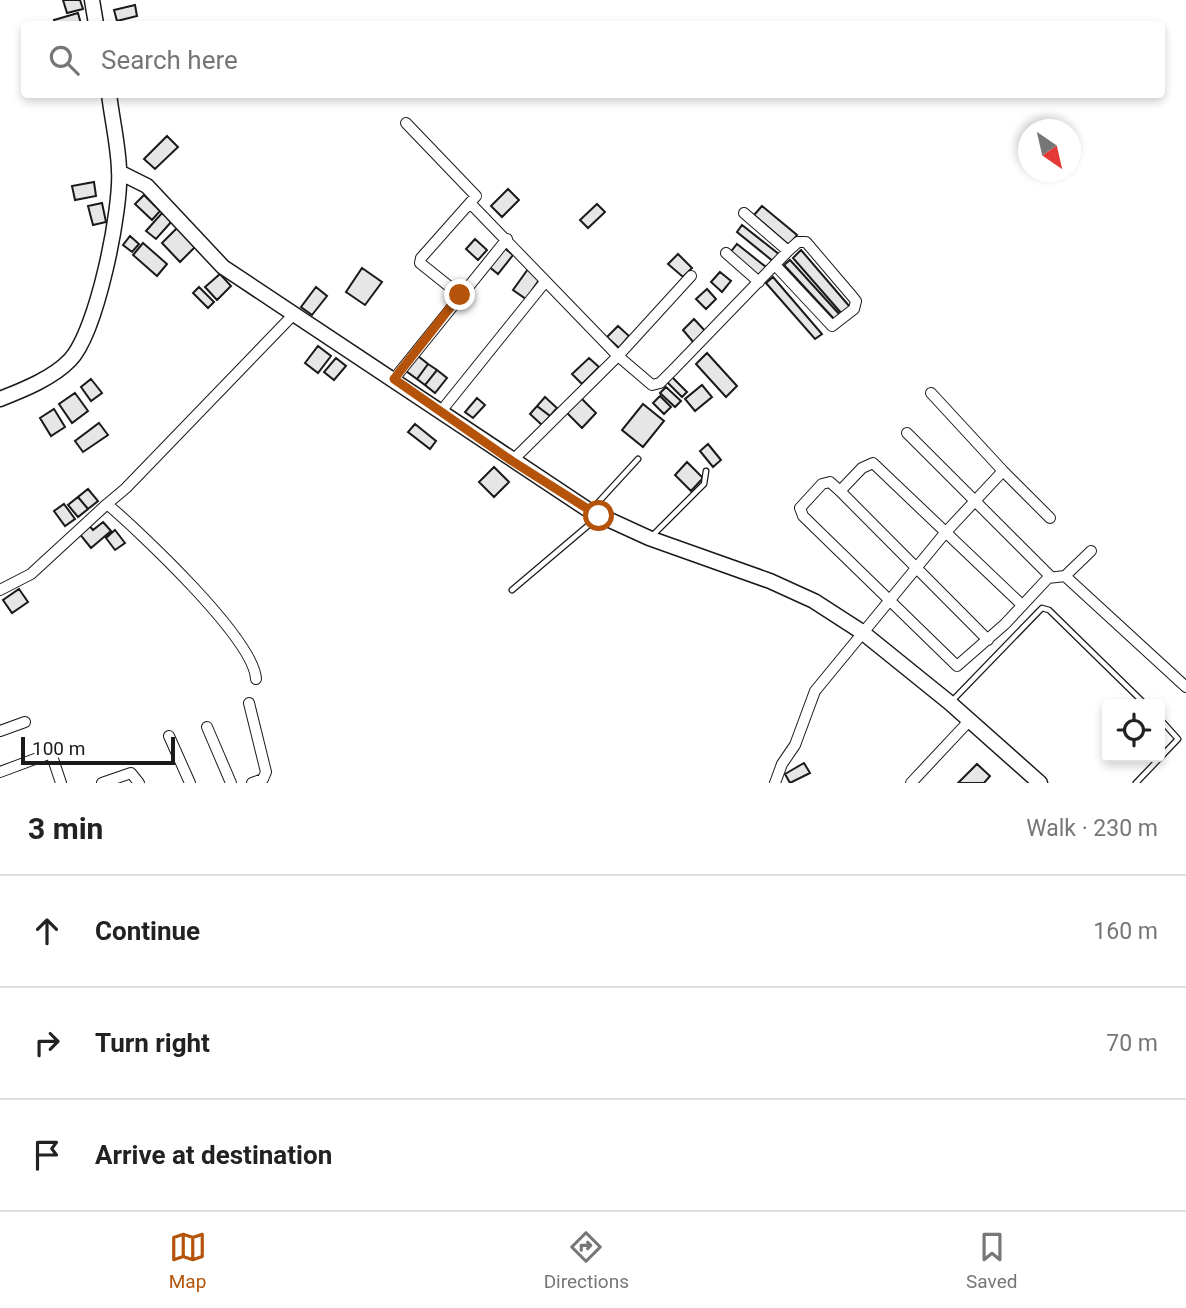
<!DOCTYPE html>
<html lang="en">
<head>
<meta charset="utf-8">
<style>
  :root { --surface:#fff; --page:#f6f6f6; --text:#222; --muted:#767676; --line:#e0e0e0; --accent:#b45309 }
  body { margin:0; font-family:Roboto,sans-serif; background:var(--page); color:var(--text) }
  .controls { position:absolute; right:21px; bottom:21px; display:grid; overflow:hidden; border-radius:7px; box-shadow:0 4px 10px #0003 }
  .controls button { width:63px; height:63px; display:grid; place-items:center; padding:0; border:0; border-bottom:2px solid var(--line); background:var(--surface); color:var(--text); font:35px sans-serif }
  .compass { position:absolute; left:1018px; top:119px; width:63px; height:63px; border-radius:50%; background:var(--surface); box-shadow:0 4px 10px #0003; rotate:146deg }
  .scale { position:absolute; left:21px; bottom:18px; width:154px; box-sizing:border-box; padding-left:7px; border:4px solid #1a1a1a; border-top:0; font-size:19px; line-height:24px; white-space:nowrap; color:#1a1a1a; -webkit-text-stroke:5px #fff; paint-order:stroke }
  .stop { position:absolute; width:21px; height:21px; margin:-16px; border:5px solid #b45309; border-radius:50%; background:#fff }
  .stop.end { background:#b45309; border-color:#fff; box-shadow:0 2px 7px #0008 }
  .list { margin:0; padding:0; list-style:none }
  h2 { display:flex; justify-content:space-between; align-items:center; height:91px; margin:0; padding:0 28px; font-size:30px }
  h2 small { font-size:23px; font-weight:400; color:var(--muted) }
  .list li { display:grid; grid-template-columns:46px 1fr auto; gap:21px; align-items:center; box-sizing:border-box; height:112px; padding:0 28px; border-top:2px solid var(--line) }
  .list b { display:block; font-size:26px; white-space:nowrap }
  .list em { font-size:23px; font-style:normal; color:var(--muted) }
  .icon { flex:none; width:38px; height:38px; fill:none; stroke:currentColor; stroke-width:2; stroke-linecap:round; stroke-linejoin:round }
  .map { position:relative; flex:none; width:1186px; height:783px; overflow:hidden }
  .search { position:absolute; background:var(--surface); box-shadow:0 4px 10px #0003; left:21px; right:21px; top:21px; height:77px; display:flex; align-items:center; gap:18px; box-sizing:border-box; padding:0 24px; border-radius:7px; color:var(--muted); font-size:26px }
  .sheet { height:427px; background:var(--surface) }
  nav { display:flex; justify-content:space-around; align-items:center; box-sizing:border-box; height:98px; border-top:2px solid var(--line); background:var(--surface); font-size:19px; color:var(--muted) }
  nav a { display:grid; justify-items:center; gap:4px }
  nav .on { color:var(--accent) }
  .map>svg:first-child { display:block }
</style>
</head>
<body>
<div class="map">
<svg width="1186" height="783" viewBox="0 0 1186 783">
  <rect width="100%" height="100%" fill="#fff"/>
  <path fill="#e6e6e6" stroke="#1a1a1a" stroke-width="2" d="M 63,0 L 80,0 L 83,9 L 67,13 Z
    M 135,5 L 137,16 L 117,21 L 114,10 Z
    M 78,13 L 81,24 L 55,24 L 54,20 Z
    M 167,136 L 178,147 L 155,169 L 144,159 Z
    M 94,182 L 96,196 L 75,200 L 72,186 Z
    M 508,189 L 519,200 L 502,217 L 491,206 Z
    M 144,195 L 160,211 L 152,220 L 135,204 Z
    M 102,203 L 106,222 L 93,225 L 88,206 Z
    M 597,204 L 605,212 L 588,228 L 580,220 Z
    M 762,206 L 797,235 L 789,245 L 754,215 Z
    M 162,213 L 172,221 L 156,239 L 146,231 Z
    M 742,225 L 780,255 L 774,262 L 737,232 Z
    M 178,227 L 196,246 L 180,262 L 162,243 Z
    M 130,236 L 139,244 L 132,252 L 123,245 Z
    M 475,239 L 487,250 L 478,260 L 466,249 Z
    M 143,243 L 167,264 L 157,276 L 133,255 Z
    M 737,244 L 766,267 L 758,277 L 729,254 Z
    M 502,246 L 513,255 L 498,274 L 487,265 Z
    M 801,250 L 850,307 L 842,314 L 793,258 Z
    M 678,254 L 692,268 L 683,277 L 668,264 Z
    M 790,260 L 840,315 L 835,320 L 784,265 Z
    M 362,268 L 382,282 L 365,305 L 346,292 Z
    M 528,269 L 541,277 L 526,299 L 513,290 Z
    M 720,272 L 731,281 L 722,292 L 711,282 Z
    M 220,274 L 231,286 L 217,300 L 205,287 Z
    M 773,277 L 822,334 L 815,339 L 766,283 Z
    M 199,287 L 214,302 L 208,308 L 193,293 Z
    M 316,287 L 327,296 L 312,315 L 301,307 Z
    M 707,289 L 716,299 L 706,309 L 696,299 Z
    M 694,319 L 706,332 L 694,343 L 683,330 Z
    M 618,326 L 629,336 L 619,348 L 607,337 Z
    M 318,346 L 331,356 L 318,373 L 305,363 Z
    M 707,353 L 737,386 L 726,397 L 696,364 Z
    M 418,356 L 428,364 L 417,379 L 406,371 Z
    M 336,358 L 346,366 L 334,380 L 324,372 Z
    M 589,358 L 599,367 L 582,384 L 572,374 Z
    M 428,364 L 437,370 L 425,385 L 417,379 Z
    M 437,370 L 447,378 L 435,393 L 425,385 Z
    M 671,376 L 687,392 L 682,397 L 666,381 Z
    M 91,379 L 102,393 L 91,401 L 81,387 Z
    M 702,385 L 712,397 L 695,411 L 685,399 Z
    M 666,387 L 681,401 L 675,407 L 660,393 Z
    M 75,393 L 88,411 L 72,423 L 59,404 Z
    M 660,396 L 671,407 L 664,414 L 653,403 Z
    M 545,397 L 557,408 L 550,416 L 537,406 Z
    M 477,398 L 485,405 L 473,418 L 465,412 Z
    M 581,398 L 596,413 L 582,428 L 567,413 Z
    M 643,404 L 664,421 L 643,447 L 622,430 Z
    M 537,406 L 550,416 L 542,425 L 530,414 Z
    M 54,409 L 65,427 L 51,436 L 40,418 Z
    M 99,423 L 108,435 L 83,452 L 75,441 Z
    M 415,424 L 436,441 L 430,449 L 408,432 Z
    M 708,444 L 721,460 L 713,467 L 700,451 Z
    M 687,462 L 703,478 L 691,491 L 675,475 Z
    M 494,467 L 509,482 L 494,497 L 479,482 Z
    M 88,489 L 98,501 L 88,509 L 78,497 Z
    M 78,497 L 88,509 L 78,517 L 68,505 Z
    M 64,504 L 75,519 L 65,526 L 54,511 Z
    M 103,522 L 111,531 L 91,548 L 78,532 L 88,524 L 93,530 Z
    M 115,530 L 125,543 L 115,550 L 106,538 Z
    M 19,589 L 28,602 L 12,613 L 3,600 Z
    M 804,763 L 810,773 L 790,783 L 785,774 Z
    M 977,764 L 990,776 L 984,783 L 958,783 Z"/>
  <g fill="none" stroke-linecap="round" stroke-linejoin="round">
    <g stroke="#1a1a1a" stroke-width="7">
      <path id="lane" d="M 593,508 L 638,459
        M 653,535 L 704,484 L 706,471
        M 512,590 L 597,518
        M 951,702 L 1042,608 L 1049,610 L 1145,704
        M 1136,783 L 1178,739 L 1160,719"/>
    </g>
    <g stroke="#1a1a1a" stroke-width="12">
      <path id="street" d="M 406,123 L 476,196 L 421,258 L 420,263 L 460,295
        M 471,204 L 618,356 L 652,385 L 660,383 L 673,370 L 788,251 L 798,242 L 806,242 L 852,296 L 856,301 L 854,309 L 832,326 L 775,265
        M 744,213 L 788,251
        M 726,253 L 759,282
        M 394,379 L 507,239
        M 442,410 L 545,282
        M 907,433 L 1051,577
        M 512,461 L 618,356 L 691,276
        M 1003,471 L 1050,518
        M 840,491 L 988,640
        M 1065,576 L 1186,687
        M 0,590 L 31,574 L 107,504
        M 1022,605 L 873,463 L 862,468 L 840,491 L 830,482 L 822,484 L 800,508 L 803,516 L 957,666 L 1005,624 L 1048,578 L 1065,576 L 1091,551
        M 256,679 C 254,639 140,532 107,504 L 126,488 L 293,315
        M 249,703 L 266,772 L 263,779 L 252,783
        M 207,727 L 231,783
        M 0,731 L 25,722
        M 169,736 L 190,783
        M 0,772 L 51,753 L 61,783
        M 102,783 L 131,773 L 139,783
        M 775,783 L 782,764 L 795,745 L 815,691 L 945,533 L 1003,471 L 931,393
        M 911,783 L 970,720"/>
    </g>
    <g stroke="#1a1a1a" stroke-width="17">
      <path id="secondary" d="M 92,0 L 96,24
        M 119,172 L 147,186 L 223,267 L 590,511 L 649,538 L 770,581 L 814,601 L 862,632 L 950,703 L 1040,783
        M 0,399 C 23,390 53,378 70,360 C 97,332 122,208 119,169 C 118,144 112,119 109,94"/>
    </g>
    <use href="#lane" stroke="#fff" stroke-width="4.5"/>
    <use href="#street" stroke="#fff" stroke-width="10"/>
    <use href="#secondary" stroke="#fff" stroke-width="14"/>
  </g>
  <g fill="none" stroke-linecap="round" stroke-linejoin="round">
    <path stroke="#b45309" stroke-width="9" d="M 460,295 L 394,379 L 512,461 L 599,516"/>
  </g>
</svg>
<div class="controls">
<button><svg class="icon" aria-label="locate" viewBox="0 0 24 24"><circle cx="12" cy="12" r="6"/><path d="M12 2v4M12 18v4M2 12h4M18 12h4"/></svg></button>
</div>
<svg class="compass" viewBox="-18 -18 36 36"><path d="M0-13l5 13h-10z" fill="#e53935"/><path d="M0 13l5-13h-10z" fill="#767676"/></svg>
<div class="scale">100 m</div>
<div class="stop" style="left:599px;top:516px"></div>
<div class="stop end" style="left:460px;top:295px"></div>
<div class="search"><svg class="icon" aria-label="search" viewBox="0 0 24 24"><circle cx="10" cy="10" r="6"/><path d="M15 15l6 6"/></svg>Search here</div>
</div>
<section class="sheet">
<h2>3 min<small>Walk · 230 m</small></h2>
<ul class="list">
<li><svg class="icon" aria-label="ahead" viewBox="0 0 24 24"><path d="M12 20V5M6 11l6-6 6 6"/></svg><div><b>Continue</b></div><em>160 m</em></li>
<li><svg class="icon" aria-label="right" viewBox="0 0 24 24"><path d="M7 20v-9h11M14 6l5 5-5 5"/></svg><div><b>Turn right</b></div><em>70 m</em></li>
<li><svg class="icon" aria-label="arrive" viewBox="0 0 24 24"><path d="M6 21V4h12l-3 4 3 4H6"/></svg><div><b>Arrive at destination</b></div></li>
</ul>
</section>
<nav>
<a class="on"><svg class="icon" aria-label="map" viewBox="0 0 24 24"><path d="M3 6l6-2 6 2 6-2v14l-6 2-6-2-6 2zM9 4v14M15 6v14"/></svg>Map</a>
<a><svg class="icon" aria-label="directions" viewBox="0 0 24 24"><path d="M12 3l9 9-9 9-9-9zM9 14v-3h6M13 9l2 2-2 2"/></svg>Directions</a>
<a><svg class="icon" aria-label="saved" viewBox="0 0 24 24"><path d="M7 4h10v16l-5-4-5 4z"/></svg>Saved</a>
</nav>
</body>
</html>
